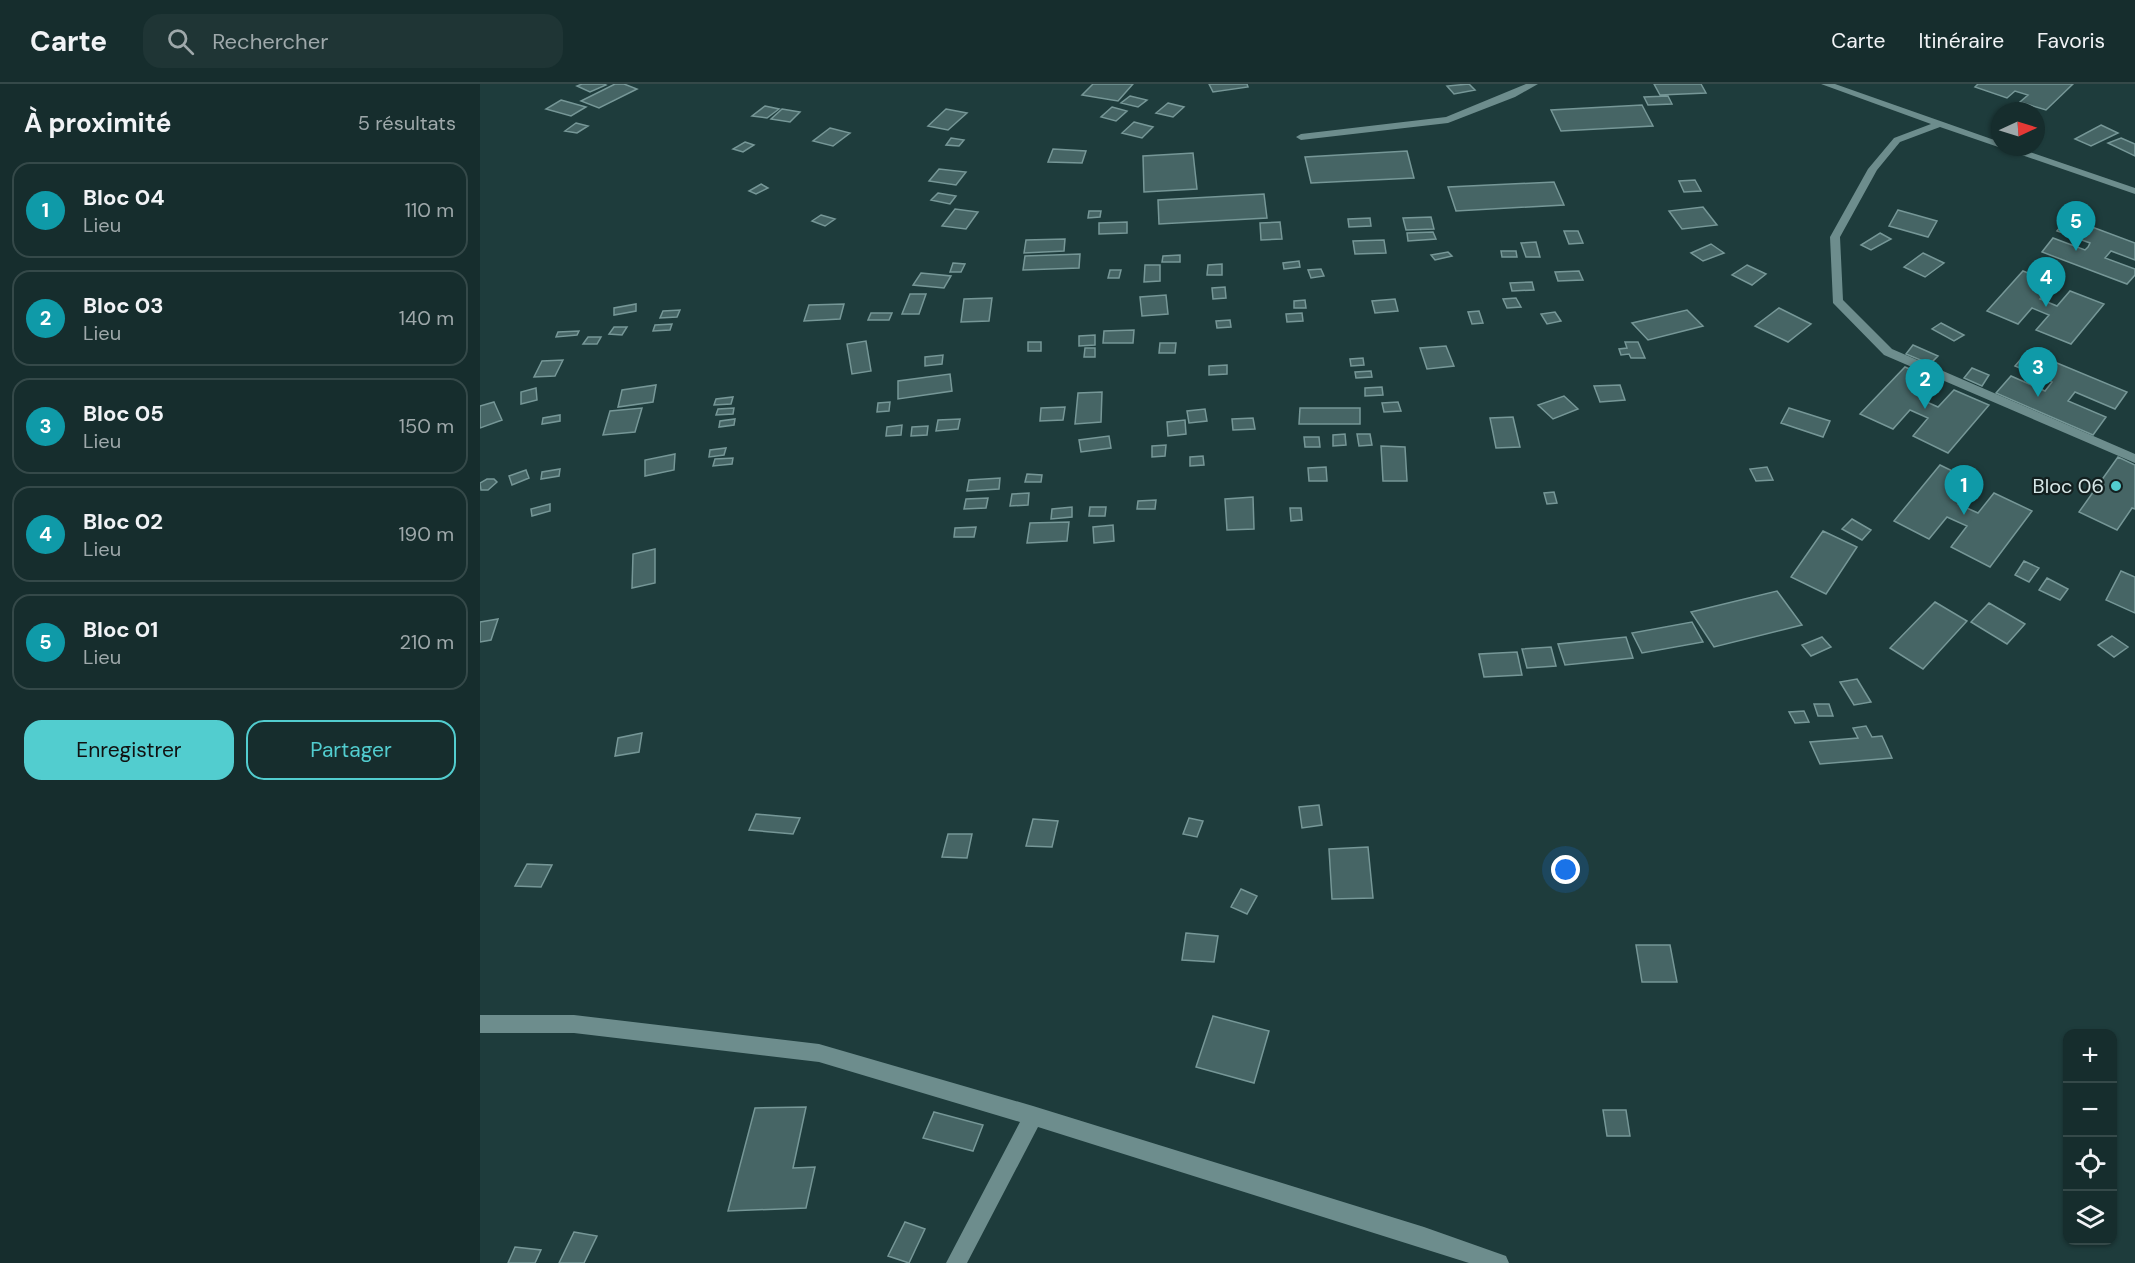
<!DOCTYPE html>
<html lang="fr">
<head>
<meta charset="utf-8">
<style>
  :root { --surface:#162d2d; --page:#1f3535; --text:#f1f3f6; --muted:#9ea8aa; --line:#354949; --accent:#52cdcf }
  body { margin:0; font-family:"DM Sans",sans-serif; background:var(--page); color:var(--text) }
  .controls { position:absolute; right:18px; bottom:18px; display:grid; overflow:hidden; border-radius:12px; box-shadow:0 2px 4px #0004 }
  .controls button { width:54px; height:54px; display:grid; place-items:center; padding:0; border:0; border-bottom:2px solid var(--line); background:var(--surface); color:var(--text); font:30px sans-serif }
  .compass { position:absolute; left:1511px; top:18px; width:54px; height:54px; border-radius:50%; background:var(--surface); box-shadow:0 2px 4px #0004; rotate:86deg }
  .you { position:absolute; left:1086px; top:786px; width:21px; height:21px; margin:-15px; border:4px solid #fff; border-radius:50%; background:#1a73e8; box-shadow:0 0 0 9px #1a73e833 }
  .badge { display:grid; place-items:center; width:39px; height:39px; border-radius:50%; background:var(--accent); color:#fff; font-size:20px; font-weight:700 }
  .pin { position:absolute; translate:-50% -50px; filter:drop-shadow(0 2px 3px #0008) }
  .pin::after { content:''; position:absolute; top:32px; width:21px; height:18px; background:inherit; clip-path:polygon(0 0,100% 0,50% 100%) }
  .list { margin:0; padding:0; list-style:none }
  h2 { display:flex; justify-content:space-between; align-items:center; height:78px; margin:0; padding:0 24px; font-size:26px }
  h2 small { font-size:20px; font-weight:400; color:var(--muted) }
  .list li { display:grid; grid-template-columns:39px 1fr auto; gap:18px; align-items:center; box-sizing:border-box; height:96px; margin:0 12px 12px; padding:0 12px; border:2px solid var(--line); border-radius:18px }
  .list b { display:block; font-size:22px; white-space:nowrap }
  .list p { margin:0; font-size:20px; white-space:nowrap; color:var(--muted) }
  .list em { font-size:20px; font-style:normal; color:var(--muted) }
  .actions { display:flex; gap:12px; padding:18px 24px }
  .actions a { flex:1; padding:14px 0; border:2px solid var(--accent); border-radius:18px; text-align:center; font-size:21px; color:var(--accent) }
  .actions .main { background:var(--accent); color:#111 }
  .icon { flex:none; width:33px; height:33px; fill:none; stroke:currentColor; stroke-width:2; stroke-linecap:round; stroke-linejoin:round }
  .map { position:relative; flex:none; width:1655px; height:1179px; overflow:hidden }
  header { display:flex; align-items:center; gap:36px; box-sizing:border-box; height:84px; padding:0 30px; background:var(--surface); border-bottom:2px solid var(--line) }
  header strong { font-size:28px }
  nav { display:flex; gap:33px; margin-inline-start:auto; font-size:21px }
  .search { width:420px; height:54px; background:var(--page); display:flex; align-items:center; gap:15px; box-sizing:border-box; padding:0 21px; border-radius:18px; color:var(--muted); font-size:22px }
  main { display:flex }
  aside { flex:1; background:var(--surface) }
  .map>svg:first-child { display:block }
</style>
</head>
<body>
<header>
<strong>Carte</strong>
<div class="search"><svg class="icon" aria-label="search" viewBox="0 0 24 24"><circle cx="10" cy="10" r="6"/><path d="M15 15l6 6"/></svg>Rechercher</div>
<nav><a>Carte</a><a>Itinéraire</a><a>Favoris</a></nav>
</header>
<main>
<aside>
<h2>À proximité<small>5 résultats</small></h2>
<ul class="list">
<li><span class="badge" style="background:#0f9aa8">1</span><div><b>Bloc 04</b><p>Lieu</p></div><em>110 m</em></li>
<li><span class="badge" style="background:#0f9aa8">2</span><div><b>Bloc 03</b><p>Lieu</p></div><em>140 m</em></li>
<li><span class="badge" style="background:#0f9aa8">3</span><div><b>Bloc 05</b><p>Lieu</p></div><em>150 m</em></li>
<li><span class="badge" style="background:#0f9aa8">4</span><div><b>Bloc 02</b><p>Lieu</p></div><em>190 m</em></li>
<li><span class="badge" style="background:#0f9aa8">5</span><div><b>Bloc 01</b><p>Lieu</p></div><em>210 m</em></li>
</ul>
<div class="actions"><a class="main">Enregistrer</a><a>Partager</a></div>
</aside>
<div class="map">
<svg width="1655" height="1179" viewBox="0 0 1655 1179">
  <rect width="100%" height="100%" fill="#1e3c3c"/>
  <path fill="#466565" stroke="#769797" stroke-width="1.5" d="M 102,0 L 124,0 L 126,1 L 110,8 L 97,2 Z
    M 135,0 L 144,0 L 157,5 L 119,24 L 101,17 Z
    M 613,0 L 653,0 L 638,17 L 602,11 Z
    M 729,0 L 767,0 L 768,3 L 733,8 Z
    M 989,0 L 995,6 L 974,10 L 967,2 Z
    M 1174,0 L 1221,0 L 1226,9 L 1180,11 Z
    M 1498,0 L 1593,0 L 1566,26 L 1540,18 L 1548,11 L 1535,7 L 1527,14 L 1495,3 Z
    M 650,12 L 667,16 L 658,23 L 641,19 Z
    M 1188,12 L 1192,20 L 1168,21 L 1164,13 Z
    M 81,16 L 106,23 L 91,32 L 66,25 Z
    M 688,19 L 704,23 L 693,33 L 676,29 Z
    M 1162,21 L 1173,42 L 1081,47 L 1071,26 Z
    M 285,22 L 299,25 L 287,34 L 272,32 Z
    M 632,23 L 647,27 L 636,37 L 621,33 Z
    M 302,25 L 320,28 L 310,38 L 291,35 Z
    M 466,25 L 487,29 L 468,46 L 448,42 Z
    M 654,38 L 673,43 L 662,54 L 642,49 Z
    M 96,39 L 108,42 L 97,49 L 85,47 Z
    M 1621,41 L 1638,49 L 1611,62 L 1595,55 Z
    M 350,44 L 370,49 L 353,62 L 333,57 Z
    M 471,54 L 484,56 L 479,62 L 466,61 Z
    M 1641,54 L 1655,60 L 1655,72 L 1628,59 Z
    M 265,58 L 274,61 L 263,68 L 253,65 Z
    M 573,65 L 606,67 L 602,79 L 568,78 Z
    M 927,67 L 934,94 L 831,99 L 825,73 Z
    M 713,69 L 717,105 L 664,108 L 663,72 Z
    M 459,85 L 486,88 L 476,101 L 449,97 Z
    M 1215,96 L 1221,107 L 1204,108 L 1199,97 Z
    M 1074,98 L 1084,121 L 976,127 L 968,103 Z
    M 281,100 L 288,104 L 276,110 L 269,107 Z
    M 458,109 L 476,112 L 470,120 L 451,116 Z
    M 784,110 L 787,134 L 679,140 L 678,116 Z
    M 1223,123 L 1237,141 L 1202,145 L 1189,127 Z
    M 475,125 L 498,128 L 486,145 L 462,142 Z
    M 1418,126 L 1457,137 L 1448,153 L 1409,142 Z
    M 609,127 L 621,127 L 620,133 L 608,134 Z
    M 341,131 L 355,135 L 345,142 L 332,137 Z
    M 951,133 L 954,145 L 926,146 L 923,134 Z
    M 890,134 L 891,142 L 869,143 L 868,135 Z
    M 1588,134 L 1655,159 L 1655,176 L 1631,167 L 1625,174 L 1655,185 L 1655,191 L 1647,200 L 1562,168 L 1573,154 L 1605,166 L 1608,163 L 1610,159 L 1577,147 Z
    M 647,138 L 647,149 L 619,150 L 619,139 Z
    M 800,138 L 802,155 L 781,156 L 780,139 Z
    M 1084,147 L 1098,147 L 1103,159 L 1089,160 Z
    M 953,148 L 956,155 L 928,157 L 927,149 Z
    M 1400,149 L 1411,155 L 1391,166 L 1381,161 Z
    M 585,155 L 584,167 L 544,169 L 546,156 Z
    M 904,156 L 906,169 L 875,170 L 873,157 Z
    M 1056,158 L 1060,173 L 1046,173 L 1041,159 Z
    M 1231,160 L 1244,169 L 1223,177 L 1211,169 Z
    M 1021,167 L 1036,167 L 1037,173 L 1022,173 Z
    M 968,168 L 972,172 L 955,176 L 951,171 Z
    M 1443,169 L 1464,179 L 1445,193 L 1424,183 Z
    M 600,170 L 599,184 L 543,186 L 545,172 Z
    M 700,171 L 700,178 L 682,178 L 683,172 Z
    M 819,177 L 820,183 L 804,185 L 803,179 Z
    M 473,179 L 485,180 L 481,188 L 470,188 Z
    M 742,180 L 742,191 L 727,191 L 728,181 Z
    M 665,181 L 680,181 L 680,197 L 664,198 Z
    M 1267,181 L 1286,190 L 1272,201 L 1252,191 Z
    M 841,185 L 844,192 L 831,194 L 828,186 Z
    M 630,186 L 641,186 L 639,194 L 628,194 Z
    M 1099,187 L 1103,196 L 1078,197 L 1075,188 Z
    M 1543,187 L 1574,199 L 1560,215 L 1577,222 L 1590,207 L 1624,220 L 1591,260 L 1556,246 L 1569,231 L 1552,224 L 1538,240 L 1507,227 Z
    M 441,189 L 471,192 L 464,204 L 433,201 Z
    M 1052,198 L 1054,206 L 1032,207 L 1030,199 Z
    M 745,203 L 746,214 L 733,215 L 732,204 Z
    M 430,210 L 446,210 L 439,230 L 422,230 Z
    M 686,211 L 688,230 L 662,232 L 660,213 Z
    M 512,214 L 509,237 L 481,238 L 484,215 Z
    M 1036,214 L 1041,223 L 1027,224 L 1023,215 Z
    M 915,215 L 918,227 L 895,229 L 892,217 Z
    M 825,216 L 826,224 L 814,224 L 814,217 Z
    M 156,220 L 156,227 L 134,231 L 134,224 Z
    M 364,220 L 360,235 L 324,237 L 329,221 Z
    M 1299,224 L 1331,240 L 1308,258 L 1275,242 Z
    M 200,226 L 197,233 L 180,234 L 183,227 Z
    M 1207,226 L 1223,242 L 1168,256 L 1152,239 Z
    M 999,227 L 1003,239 L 992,240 L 988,228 Z
    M 1075,228 L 1081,237 L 1067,240 L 1061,230 Z
    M 391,229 L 412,229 L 409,236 L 388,236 Z
    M 822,229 L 823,237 L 807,238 L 806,230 Z
    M 750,236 L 751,243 L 737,244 L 736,237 Z
    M 1461,239 L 1484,251 L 1474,257 L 1452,245 Z
    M 192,240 L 190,246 L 173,247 L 175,241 Z
    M 134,243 L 147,243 L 142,251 L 129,250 Z
    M 654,246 L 653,259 L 623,259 L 624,247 Z
    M 99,247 L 97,251 L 76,253 L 78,248 Z
    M 615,251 L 615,261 L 599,262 L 599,252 Z
    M 108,253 L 121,253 L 117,260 L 103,260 Z
    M 386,257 L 391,287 L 372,290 L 367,260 Z
    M 548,258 L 561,258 L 561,267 L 548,267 Z
    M 1145,258 L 1158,258 L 1165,274 L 1151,274 L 1149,270 L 1141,271 L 1139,265 L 1147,264 Z
    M 680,259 L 696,259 L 695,269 L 679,269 Z
    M 1433,261 L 1458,272 L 1450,280 L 1426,270 Z
    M 966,262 L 974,282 L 947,285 L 940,264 Z
    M 605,264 L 615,264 L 615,273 L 604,273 Z
    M 1548,267 L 1647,308 L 1635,325 L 1595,308 L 1588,317 L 1626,333 L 1613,351 L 1516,309 L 1531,292 L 1565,307 L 1572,298 L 1535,282 Z
    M 463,271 L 462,280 L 445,282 L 445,273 Z
    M 883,274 L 884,281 L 871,282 L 870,275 Z
    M 83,276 L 75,292 L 54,293 L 62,277 Z
    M 747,281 L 747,290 L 729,291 L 729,282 Z
    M 1425,283 L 1457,297 L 1440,315 L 1458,323 L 1474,306 L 1509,321 L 1468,369 L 1433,352 L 1448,334 L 1430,326 L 1413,345 L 1380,330 Z
    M 1492,284 L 1509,291 L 1502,302 L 1484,294 Z
    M 891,287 L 892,293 L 876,294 L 875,288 Z
    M 470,290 L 472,307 L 418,315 L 418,297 Z
    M 176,301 L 173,318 L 138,323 L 142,306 Z
    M 1140,301 L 1145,316 L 1120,318 L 1114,302 Z
    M 902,303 L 903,311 L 885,312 L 885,304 Z
    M 56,304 L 57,316 L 41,320 L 41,308 Z
    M 622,308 L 621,338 L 595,340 L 598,309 Z
    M 1084,312 L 1098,325 L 1073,335 L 1058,321 Z
    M 253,313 L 251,320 L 234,321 L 236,315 Z
    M 14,318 L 22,336 L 0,344 L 0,322 Z
    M 410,318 L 409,327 L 397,328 L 398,319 Z
    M 918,318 L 921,327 L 904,328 L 902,319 Z
    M 585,323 L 583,336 L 560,337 L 561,324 Z
    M 162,324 L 155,348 L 123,351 L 130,327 Z
    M 254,324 L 253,330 L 236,331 L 238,325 Z
    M 820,324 L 880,324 L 880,340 L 819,340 Z
    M 1309,324 L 1350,337 L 1343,353 L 1301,339 Z
    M 725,325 L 727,337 L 709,339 L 707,327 Z
    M 80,331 L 80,337 L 62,340 L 63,334 Z
    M 1033,333 L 1040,363 L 1016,364 L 1010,334 Z
    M 773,334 L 775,345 L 753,346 L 752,335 Z
    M 255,335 L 254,341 L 239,343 L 240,337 Z
    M 480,335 L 478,345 L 456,347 L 458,336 Z
    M 705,336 L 706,350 L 688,352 L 687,338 Z
    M 422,341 L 421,351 L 406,352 L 407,343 Z
    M 448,342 L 447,351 L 431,352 L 432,343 Z
    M 865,350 L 866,361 L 853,362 L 853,351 Z
    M 877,350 L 890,350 L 892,361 L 879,362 Z
    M 629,352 L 631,364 L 601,368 L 599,356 Z
    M 824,353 L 839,353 L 840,363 L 825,363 Z
    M 686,361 L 685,372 L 672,373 L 672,362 Z
    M 901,362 L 925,363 L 927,397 L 903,397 Z
    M 246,364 L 244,371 L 229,373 L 230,366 Z
    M 195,370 L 194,386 L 165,392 L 165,376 Z
    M 723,372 L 724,381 L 710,382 L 710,373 Z
    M 1638,373 L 1655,381 L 1655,425 L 1652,424 L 1637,446 L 1599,428 Z
    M 253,374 L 252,380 L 233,382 L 235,375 Z
    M 1460,381 L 1495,398 L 1478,420 L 1498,429 L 1514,409 L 1552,427 L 1510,483 L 1471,463 L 1487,442 L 1467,433 L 1449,455 L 1414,437 Z
    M 846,383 L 847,397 L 829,397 L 828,384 Z
    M 1287,383 L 1293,396 L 1276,397 L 1270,385 Z
    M 80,385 L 79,392 L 61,395 L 62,388 Z
    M 46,386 L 49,394 L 32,401 L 29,392 Z
    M 547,390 L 562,391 L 561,398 L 545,398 Z
    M 520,394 L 519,405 L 487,407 L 489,396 Z
    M 7,395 L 14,395 L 17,398 L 8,406 L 1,406 L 0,399 Z
    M 1074,408 L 1077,419 L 1067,420 L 1064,409 Z
    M 549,409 L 548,421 L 530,422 L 532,410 Z
    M 773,413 L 774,445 L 747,446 L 745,415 Z
    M 508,414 L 506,424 L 484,425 L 486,415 Z
    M 676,416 L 675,425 L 657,425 L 658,417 Z
    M 70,420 L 70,427 L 52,432 L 51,425 Z
    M 592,423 L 592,433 L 571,435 L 572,425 Z
    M 610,423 L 626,423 L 625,432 L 609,432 Z
    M 810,424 L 821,424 L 822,436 L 811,437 Z
    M 1372,435 L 1391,446 L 1382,456 L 1362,445 Z
    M 589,438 L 587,457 L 547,459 L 550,439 Z
    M 633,441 L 634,457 L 614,459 L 613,443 Z
    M 496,443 L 494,453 L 474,453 L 475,444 Z
    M 1343,447 L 1377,463 L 1346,510 L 1311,493 Z
    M 175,465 L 175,499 L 152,504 L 153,470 Z
    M 1544,477 L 1559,484 L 1549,498 L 1535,491 Z
    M 1641,487 L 1655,493 L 1655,529 L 1626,516 Z
    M 1567,494 L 1588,505 L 1580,516 L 1559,506 Z
    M 1297,507 L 1322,541 L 1234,563 L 1211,528 Z
    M 1455,518 L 1487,537 L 1443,585 L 1410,564 Z
    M 1509,519 L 1545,540 L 1527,560 L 1491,538 Z
    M 18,535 L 11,556 L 0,558 L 0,538 Z
    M 1212,538 L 1223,558 L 1162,569 L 1152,549 Z
    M 1632,552 L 1648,563 L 1634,573 L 1618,561 Z
    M 1146,553 L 1153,574 L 1085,581 L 1078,560 Z
    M 1342,553 L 1351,563 L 1331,572 L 1322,561 Z
    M 1071,563 L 1076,582 L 1047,584 L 1042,565 Z
    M 1037,568 L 1042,591 L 1004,593 L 999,570 Z
    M 1377,595 L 1391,618 L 1374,621 L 1360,598 Z
    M 1334,620 L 1349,620 L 1353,632 L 1338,632 Z
    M 1324,627 L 1329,638 L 1315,639 L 1309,628 Z
    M 1386,642 L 1392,653 L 1402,652 L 1412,674 L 1340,680 L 1330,658 L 1378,654 L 1373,644 Z
    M 162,649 L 159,668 L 135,672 L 138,654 Z
    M 839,721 L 842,741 L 822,744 L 819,723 Z
    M 276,730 L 320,734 L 313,750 L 269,746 Z
    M 709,734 L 723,737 L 717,753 L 703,750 Z
    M 553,735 L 578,737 L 572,763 L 546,762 Z
    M 468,750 L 492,750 L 487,774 L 462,773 Z
    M 888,763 L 893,814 L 852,815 L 849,765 Z
    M 47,780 L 72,781 L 61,803 L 35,802 Z
    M 761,805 L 777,812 L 767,830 L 751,823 Z
    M 706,849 L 738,852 L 734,878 L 702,876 Z
    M 1156,861 L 1190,861 L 1197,898 L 1162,898 Z
    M 733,932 L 789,947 L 774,999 L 716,983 Z
    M 326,1023 L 313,1084 L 335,1083 L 326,1124 L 248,1127 L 275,1024 Z
    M 1123,1026 L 1146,1026 L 1150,1052 L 1127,1052 Z
    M 454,1028 L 503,1041 L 493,1067 L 443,1054 Z
    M 425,1138 L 445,1145 L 429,1179 L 408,1172 Z
    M 94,1148 L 117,1152 L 104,1179 L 79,1179 Z
    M 35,1163 L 61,1166 L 55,1179 L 28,1179 Z"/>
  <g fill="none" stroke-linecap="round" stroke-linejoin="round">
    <path fill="#6d8d8d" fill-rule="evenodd" d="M 1046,0 L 1058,0 L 1035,13 L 968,39 L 821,56 L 816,53 L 821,50 L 966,33 Z"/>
    <path fill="#6d8d8d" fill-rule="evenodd" d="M 1341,0 L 1355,0 L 1520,58 L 1520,63 L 1535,63 L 1655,104 L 1655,110 L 1460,43 L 1420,58 L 1397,86 L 1360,153 L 1363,216 L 1412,265 L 1655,370 L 1655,379 L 1404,271 L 1353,219 L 1350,153 L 1388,85 L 1414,54 L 1451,40 Z
      M 0,931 L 94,931 L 339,960 L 553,1022 L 944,1143 L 1026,1172 L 1029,1179 L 989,1179 L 558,1043 L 487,1179 L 466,1179 L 540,1038 L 339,978 L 94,949 L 0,949 Z"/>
  </g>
  <circle fill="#52cdcf" stroke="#132020" stroke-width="2" cx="1636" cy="402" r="6"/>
  <g text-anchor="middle" stroke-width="4.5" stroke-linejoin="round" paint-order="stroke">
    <g font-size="20" fill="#d6e7e7" stroke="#132020" text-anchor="end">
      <text x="1624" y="409">Bloc 06</text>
    </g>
  </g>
</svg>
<div class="controls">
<button>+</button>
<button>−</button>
<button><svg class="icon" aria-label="locate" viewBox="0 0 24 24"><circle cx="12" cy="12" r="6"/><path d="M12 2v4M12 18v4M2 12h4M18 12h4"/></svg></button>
<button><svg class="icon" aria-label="layers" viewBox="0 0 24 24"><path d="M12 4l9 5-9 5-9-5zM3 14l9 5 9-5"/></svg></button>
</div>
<svg class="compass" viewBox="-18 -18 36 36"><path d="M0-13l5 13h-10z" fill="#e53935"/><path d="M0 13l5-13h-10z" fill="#9ea8aa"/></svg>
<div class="you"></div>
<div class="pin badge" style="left:1484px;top:431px;background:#0f9aa8">1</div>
<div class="pin badge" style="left:1445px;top:325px;background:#0f9aa8">2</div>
<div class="pin badge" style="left:1558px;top:313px;background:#0f9aa8">3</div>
<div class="pin badge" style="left:1566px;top:223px;background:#0f9aa8">4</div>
<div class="pin badge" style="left:1596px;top:167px;background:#0f9aa8">5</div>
</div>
</main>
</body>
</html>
